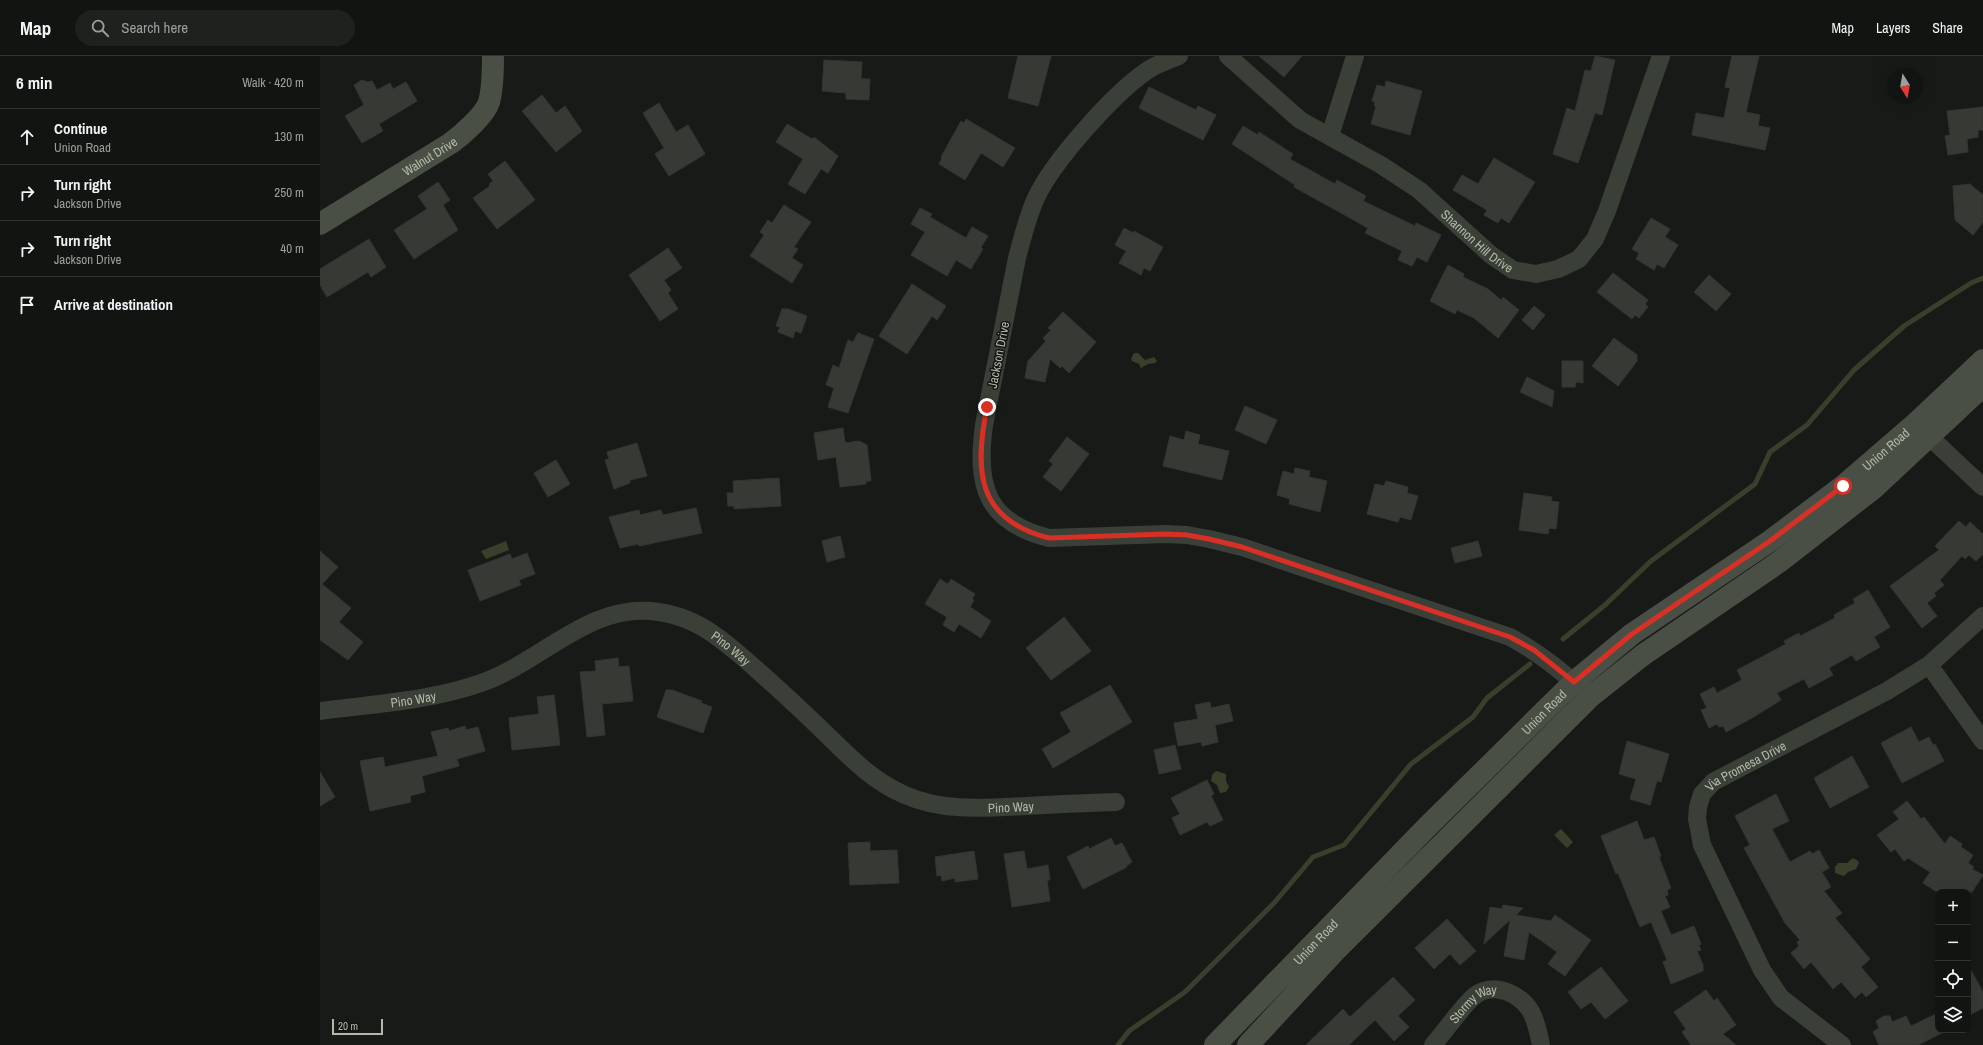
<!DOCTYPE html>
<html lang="en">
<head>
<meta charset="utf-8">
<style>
  :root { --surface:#121411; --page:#1f211f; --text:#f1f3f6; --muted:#9c9e9f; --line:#313331 }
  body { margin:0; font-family:"Archivo Narrow",sans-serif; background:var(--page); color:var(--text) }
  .controls { position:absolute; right:12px; bottom:12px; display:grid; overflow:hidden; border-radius:8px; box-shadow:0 4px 16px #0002 }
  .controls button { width:36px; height:36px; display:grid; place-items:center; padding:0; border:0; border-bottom:1px solid var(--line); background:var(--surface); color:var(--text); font:20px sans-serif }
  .compass { position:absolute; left:1567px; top:12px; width:36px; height:36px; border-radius:50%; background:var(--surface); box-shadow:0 4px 16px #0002; rotate:169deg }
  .scale { position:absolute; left:12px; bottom:10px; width:51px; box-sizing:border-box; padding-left:4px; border:2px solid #b1baa8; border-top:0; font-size:11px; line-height:14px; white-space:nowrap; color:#b1baa8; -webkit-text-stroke:3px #131512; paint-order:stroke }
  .stop { position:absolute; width:12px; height:12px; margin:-9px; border:3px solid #d93025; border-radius:50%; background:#fff }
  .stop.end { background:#d93025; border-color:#fff; box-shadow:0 1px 4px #0008 }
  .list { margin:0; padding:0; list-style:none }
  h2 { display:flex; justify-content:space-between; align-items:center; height:52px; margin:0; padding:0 16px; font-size:17px }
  h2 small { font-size:13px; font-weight:400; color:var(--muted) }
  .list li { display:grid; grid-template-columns:26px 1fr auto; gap:12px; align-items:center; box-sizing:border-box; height:56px; padding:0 16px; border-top:1px solid var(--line) }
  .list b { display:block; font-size:15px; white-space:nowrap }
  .list p { margin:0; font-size:13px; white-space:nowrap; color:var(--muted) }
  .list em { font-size:13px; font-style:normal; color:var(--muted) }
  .icon { flex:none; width:22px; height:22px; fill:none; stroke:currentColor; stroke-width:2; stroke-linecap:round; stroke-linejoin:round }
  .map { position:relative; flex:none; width:1663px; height:989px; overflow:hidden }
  header { display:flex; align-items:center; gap:24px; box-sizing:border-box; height:56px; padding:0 20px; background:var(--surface); border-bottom:1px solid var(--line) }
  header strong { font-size:19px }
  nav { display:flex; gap:22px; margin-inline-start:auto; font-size:14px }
  .search { width:280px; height:36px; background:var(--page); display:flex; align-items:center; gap:10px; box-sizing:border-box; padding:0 14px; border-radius:22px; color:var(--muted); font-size:15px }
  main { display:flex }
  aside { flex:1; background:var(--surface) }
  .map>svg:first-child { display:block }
</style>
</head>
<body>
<header>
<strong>Map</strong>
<div class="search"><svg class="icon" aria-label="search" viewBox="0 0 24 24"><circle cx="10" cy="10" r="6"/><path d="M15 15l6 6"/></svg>Search here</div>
<nav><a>Map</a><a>Layers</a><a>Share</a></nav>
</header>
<main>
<aside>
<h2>6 min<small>Walk · 420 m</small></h2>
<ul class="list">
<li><svg class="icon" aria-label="ahead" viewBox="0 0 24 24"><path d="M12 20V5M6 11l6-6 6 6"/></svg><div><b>Continue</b><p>Union Road</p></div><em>130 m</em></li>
<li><svg class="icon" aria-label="right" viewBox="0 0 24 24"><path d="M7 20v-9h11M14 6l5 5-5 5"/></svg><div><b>Turn right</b><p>Jackson Drive</p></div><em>250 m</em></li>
<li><svg class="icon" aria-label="right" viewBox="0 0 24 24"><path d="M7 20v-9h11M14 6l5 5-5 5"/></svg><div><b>Turn right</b><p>Jackson Drive</p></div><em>40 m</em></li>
<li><svg class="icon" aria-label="arrive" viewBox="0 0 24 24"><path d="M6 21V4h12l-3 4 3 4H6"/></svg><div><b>Arrive at destination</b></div></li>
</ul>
</aside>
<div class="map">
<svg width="1663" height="989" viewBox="0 0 1663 989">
  <rect width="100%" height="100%" fill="#181a17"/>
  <path fill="#3a3f2c" d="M 814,297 L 818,297 L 825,304 L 834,301 L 837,305 L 835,307 L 828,308 L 821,312 L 819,308 L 812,305 L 811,303 Z
    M 186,485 L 189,494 L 166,503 L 161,495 Z
    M 896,715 L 906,718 L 906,725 L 909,731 L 906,736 L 900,737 L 897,729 L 891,725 L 892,719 Z
    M 1241,773 L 1253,786 L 1247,792 L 1234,779 Z
    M 1533,802 L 1538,805 L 1539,807 L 1536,813 L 1528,816 L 1524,820 L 1515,817 L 1515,811 L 1518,807 L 1527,807 Z"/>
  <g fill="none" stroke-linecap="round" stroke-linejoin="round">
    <path stroke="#3a3f2c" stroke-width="5" d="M 1243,583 L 1285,549 L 1331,505 L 1435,428 L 1450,396 L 1487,369 L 1534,314 L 1584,270 L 1651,227 L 1663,222
      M 798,989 L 809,975 L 865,936 L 954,847 L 993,801 L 1024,789 L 1091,708 L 1153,661 L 1167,642 L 1210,608"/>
  </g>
  <path fill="#363934" stroke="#323631" d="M 698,0 L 731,0 L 718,50 L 688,42 Z
    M 939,0 L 982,0 L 964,21 Z
    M 1275,0 L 1295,4 L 1282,59 L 1275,57 L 1258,107 L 1233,98 L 1247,52 L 1255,55 L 1265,14 L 1271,15 Z
    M 1412,0 L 1439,0 L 1426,56 L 1440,59 L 1438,70 L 1450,72 L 1445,94 L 1372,79 L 1376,57 L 1404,62 L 1410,32 L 1405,31 Z
    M 504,4 L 542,6 L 541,23 L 550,23 L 549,44 L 526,43 L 526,37 L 502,35 Z
    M 42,24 L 48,26 L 52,25 L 57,34 L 70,27 L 73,33 L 86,26 L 97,45 L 59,68 L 63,75 L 42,87 L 25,60 L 44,49 L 34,29 Z
    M 1066,25 L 1102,35 L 1090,79 L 1051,68 L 1056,50 L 1054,50 L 1055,46 L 1052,45 L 1057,29 L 1065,31 Z
    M 829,31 L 876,54 L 878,50 L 896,59 L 883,84 L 819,52 Z
    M 222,39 L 236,57 L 245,50 L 262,75 L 236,96 L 202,55 Z
    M 339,47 L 356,76 L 368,69 L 385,98 L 349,120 L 335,98 L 344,92 L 323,57 Z
    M 1663,51 L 1663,74 L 1658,74 L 1658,81 L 1647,83 L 1648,96 L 1628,99 L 1625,80 L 1630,79 L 1627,55 Z
    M 646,63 L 695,92 L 683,111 L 661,97 L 645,124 L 619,108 L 622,102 L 621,101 L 641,65 L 644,67 Z
    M 467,68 L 492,83 L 494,81 L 518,100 L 508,117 L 501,113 L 485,138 L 468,128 L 483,103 L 456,86 Z
    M 923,70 L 938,79 L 939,76 L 973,98 L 970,103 L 1015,128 L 1017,124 L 1046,140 L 1043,145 L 1095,170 L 1096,167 L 1121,179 L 1107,206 L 1097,201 L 1092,210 L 1078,204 L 1082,195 L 1045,177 L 1048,172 L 974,131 L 975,129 L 912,88 Z
    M 1174,102 L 1215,126 L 1189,167 L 1181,162 L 1178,167 L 1164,159 L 1167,154 L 1133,134 L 1142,119 L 1158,128 Z
    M 185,105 L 215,144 L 177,173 L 153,142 L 170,130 L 169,128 L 173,125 L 168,118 Z
    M 118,126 L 130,144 L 123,149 L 138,174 L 94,203 L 74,174 L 107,153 L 98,140 Z
    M 1650,128 L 1663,139 L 1663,166 L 1653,179 L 1635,164 L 1633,130 Z
    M 464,149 L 491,166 L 474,191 L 478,193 L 472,202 L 483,209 L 472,227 L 430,200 L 444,179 L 440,176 L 448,164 L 452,167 Z
    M 600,152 L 612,158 L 610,161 L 646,182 L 652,171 L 668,180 L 661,191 L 663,193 L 651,213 L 636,204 L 627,220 L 591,199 L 605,176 L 591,168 Z
    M 1331,162 L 1350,173 L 1345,181 L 1358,189 L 1344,212 L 1337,208 L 1334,214 L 1316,203 L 1319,197 L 1312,193 Z
    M 804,172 L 813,177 L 814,175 L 843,191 L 830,215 L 824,212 L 821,219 L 799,207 L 806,195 L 795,189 Z
    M 49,183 L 66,211 L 51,221 L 48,216 L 7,241 L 0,229 L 0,213 Z
    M 348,192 L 362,212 L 344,224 L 351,234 L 348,237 L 358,253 L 340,265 L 309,219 Z
    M 1128,209 L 1144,218 L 1143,221 L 1168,233 L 1181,244 L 1183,241 L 1199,254 L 1178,282 L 1154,262 L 1137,254 L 1135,258 L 1110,245 Z
    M 1293,217 L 1328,244 L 1325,248 L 1328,251 L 1319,262 L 1315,259 L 1312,263 L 1277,236 Z
    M 1389,219 L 1411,238 L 1396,255 L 1374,236 Z
    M 592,228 L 626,250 L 617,264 L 612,260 L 587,298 L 559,280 Z
    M 1214,250 L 1225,259 L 1213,274 L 1202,264 Z
    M 462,253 L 468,253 L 487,260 L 481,277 L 475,275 L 473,282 L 458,276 L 460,271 L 456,270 Z
    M 743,256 L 776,286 L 749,317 L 742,310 L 740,312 L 730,303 L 725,326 L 705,322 L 708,305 L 726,285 L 723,282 L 731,274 L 728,272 Z
    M 538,277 L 554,283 L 528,357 L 508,351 L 514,332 L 506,329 L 513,309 L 519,312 L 528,284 L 533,286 Z
    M 1294,282 L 1317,299 L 1317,305 L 1298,330 L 1272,310 Z
    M 1242,305 L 1263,305 L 1263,327 L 1256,326 L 1255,331 L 1242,331 Z
    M 1207,321 L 1234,335 L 1232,351 L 1200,336 Z
    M 925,350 L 957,364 L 946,388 L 915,374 Z
    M 523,372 L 525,387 L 539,385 L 547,389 L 551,425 L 546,425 L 546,428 L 520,431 L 516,401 L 498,404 L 494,377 Z
    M 866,375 L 880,379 L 878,388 L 909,395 L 902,424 L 843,410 L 850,380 L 864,384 Z
    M 747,381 L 769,398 L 741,435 L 723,421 L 733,408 L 729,405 Z
    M 317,387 L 327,420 L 310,424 L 310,427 L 294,433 L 285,404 L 289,403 L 287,396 Z
    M 236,404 L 250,428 L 228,441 L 214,417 Z
    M 975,412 L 990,415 L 989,421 L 1007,425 L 1000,456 L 969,448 L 970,443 L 957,439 L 963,415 L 974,418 Z
    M 459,422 L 461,450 L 414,453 L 414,450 L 408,450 L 407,437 L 414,437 L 413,425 Z
    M 1066,425 L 1088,431 L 1087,437 L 1098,440 L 1091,464 L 1080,461 L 1078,466 L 1047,458 L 1055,428 L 1064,430 Z
    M 1204,437 L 1232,441 L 1231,445 L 1239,446 L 1236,473 L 1229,472 L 1228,478 L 1199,474 Z
    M 376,452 L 382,477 L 319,490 L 318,488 L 300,492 L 289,461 L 319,454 L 320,459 L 341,454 L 343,459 Z
    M 1639,465 L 1646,471 L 1650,466 L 1663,478 L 1663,498 L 1656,505 L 1649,499 L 1645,503 L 1642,500 L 1620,524 L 1624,529 L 1614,537 L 1616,540 L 1607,547 L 1617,560 L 1602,572 L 1570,530 L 1619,494 L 1615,490 Z
    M 520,480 L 525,501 L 507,506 L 502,485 Z
    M 1158,485 L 1162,500 L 1135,507 L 1131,492 Z
    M 0,495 L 18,511 L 2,528 L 31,552 L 19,566 L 43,586 L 28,604 L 0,584 Z
    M 207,497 L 215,518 L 199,524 L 201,529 L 160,545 L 148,514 L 190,498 L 192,503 Z
    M 620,523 L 628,528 L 631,523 L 655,538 L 652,543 L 654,544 L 650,551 L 671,565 L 661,582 L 639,568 L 634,576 L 623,569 L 627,561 L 605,548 Z
    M 1548,534 L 1570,571 L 1554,581 L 1560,591 L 1536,605 L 1532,599 L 1509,612 L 1513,619 L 1489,632 L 1484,623 L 1457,637 L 1461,644 L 1432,662 L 1406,676 L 1403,670 L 1399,671 L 1397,668 L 1389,672 L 1381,654 L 1387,652 L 1380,638 L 1394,631 L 1397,637 L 1422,624 L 1417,614 L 1466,588 L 1464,585 L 1479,577 L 1480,580 L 1515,562 L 1514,559 L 1535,547 L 1533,543 Z
    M 744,561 L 771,595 L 731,624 L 706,592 Z
    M 298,602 L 299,611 L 309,610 L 313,645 L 282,648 L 285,679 L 267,681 L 260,616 L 276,615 L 275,605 Z
    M 790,629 L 812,666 L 733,712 L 722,693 L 751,676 L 740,657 Z
    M 346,634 L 352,634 L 382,645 L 381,647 L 392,651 L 383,677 L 337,661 Z
    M 234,639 L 240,689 L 192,694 L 189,662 L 219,658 L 217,641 Z
    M 890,646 L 891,652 L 909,648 L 913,665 L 895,669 L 898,686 L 882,690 L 881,686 L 858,690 L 854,667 L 878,663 L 875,649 Z
    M 145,670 L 146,674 L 158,671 L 165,695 L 137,703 L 139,710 L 102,720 L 105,736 L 90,740 L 91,746 L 50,755 L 40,705 L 63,701 L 65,711 L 118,700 L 111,676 L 128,672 L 129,675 Z
    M 1591,671 L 1599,686 L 1609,681 L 1613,689 L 1615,688 L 1624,705 L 1582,727 L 1561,687 Z
    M 1307,685 L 1349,698 L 1341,726 L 1337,725 L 1330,749 L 1310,743 L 1316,723 L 1299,718 Z
    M 855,689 L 861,713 L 839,718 L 834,694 Z
    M 1532,700 L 1549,731 L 1510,752 L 1494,722 Z
    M 0,716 L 15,741 L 0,750 Z
    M 887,724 L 894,738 L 891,740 L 903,764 L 890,770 L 887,766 L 860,779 L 852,762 L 860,758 L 851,742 Z
    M 1456,738 L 1469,765 L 1452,773 L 1470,806 L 1490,795 L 1492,798 L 1499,794 L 1509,812 L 1502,816 L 1511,831 L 1504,835 L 1522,857 L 1515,862 L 1550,903 L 1541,911 L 1558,931 L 1546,941 L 1542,936 L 1535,942 L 1521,926 L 1513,933 L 1491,906 L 1484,913 L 1471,897 L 1479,890 L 1477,886 L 1480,884 L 1465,867 L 1424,792 L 1430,789 L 1415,760 Z
    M 1587,745 L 1601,763 L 1604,761 L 1625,788 L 1630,780 L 1642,788 L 1641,791 L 1653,799 L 1648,807 L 1654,811 L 1652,813 L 1663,819 L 1652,836 L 1617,836 L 1603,827 L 1610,816 L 1588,802 L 1584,805 L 1575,793 L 1571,796 L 1557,779 L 1579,763 L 1573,756 Z
    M 1317,765 L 1324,784 L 1334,781 L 1341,800 L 1339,801 L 1351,832 L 1347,834 L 1348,839 L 1345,840 L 1350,851 L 1341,855 L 1351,879 L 1374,870 L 1381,888 L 1379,889 L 1381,894 L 1377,895 L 1383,909 L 1383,915 L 1351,928 L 1343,906 L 1347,904 L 1331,866 L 1320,871 L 1298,817 L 1296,818 L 1281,780 Z
    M 791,782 L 795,790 L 802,787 L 812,806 L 806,810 L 807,811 L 763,833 L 747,801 L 768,790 L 769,793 Z
    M 550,786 L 550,795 L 577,794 L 579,827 L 530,829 L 528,787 Z
    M 654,795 L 658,823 L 635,826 L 635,822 L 622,825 L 621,819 L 617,820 L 615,801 Z
    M 704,795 L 707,813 L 728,809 L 730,824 L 727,824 L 730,845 L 692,851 L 684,798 Z
    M 1183,849 L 1203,852 L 1196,859 L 1231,865 L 1235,859 L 1271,884 L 1245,920 L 1228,908 L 1237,896 L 1209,876 L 1204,904 L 1184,900 L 1190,864 L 1164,888 L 1170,851 L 1182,853 Z
    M 1127,863 L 1156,895 L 1140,909 L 1130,898 L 1114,913 L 1095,892 Z
    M 1648,909 L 1663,936 L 1663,952 L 1648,960 Z
    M 1281,911 L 1308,945 L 1285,963 L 1271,946 L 1261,953 L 1248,936 Z
    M 1073,921 L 1095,944 L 1078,960 L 1089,971 L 1074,985 L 1055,964 L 1029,989 L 986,989 L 1023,953 L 1030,961 Z
    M 1386,934 L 1394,945 L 1397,942 L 1416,969 L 1403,978 L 1416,989 L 1371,989 L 1362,976 L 1366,973 L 1354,956 Z
    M 1618,957 L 1618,974 L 1628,974 L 1598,989 L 1559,989 L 1553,976 L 1559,972 L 1556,965 L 1564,960 L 1570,960 L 1572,966 L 1586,960 L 1591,970 Z"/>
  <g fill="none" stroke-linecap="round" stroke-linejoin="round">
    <g stroke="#3a3f38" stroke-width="18">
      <path d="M 859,0 C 849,4 837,8 828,14 C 794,37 732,106 715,144 C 707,163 702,183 697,202 L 664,369 C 656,429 665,466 729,482 L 845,478 L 867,479 L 889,483 L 922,491 L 1190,581 C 1218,596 1240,614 1264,635"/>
      <path id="s1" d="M 908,0 L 980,64 L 1061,109 L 1099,134 L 1171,199 L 1193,214 L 1216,218 L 1238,213 L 1259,203 L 1275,183 L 1287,155 L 1341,0"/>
      <path d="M 1010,80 L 1035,0"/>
      <path d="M 1599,371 L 1663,431"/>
      <path d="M 1609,609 L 1663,685"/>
      <path id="s2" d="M 0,655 C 54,648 110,645 161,627 C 222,606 270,545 339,556 C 373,561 394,577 420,599 C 448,623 475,648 502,674 C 528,699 550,724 585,739 C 623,756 666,752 707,750 C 737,748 766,747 796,746"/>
      <path id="s3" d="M 1113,989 C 1126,974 1138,956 1152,942 C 1172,923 1204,938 1213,960 C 1217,969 1219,979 1221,989"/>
      <path id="s4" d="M 1522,989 L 1461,942 L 1442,914 L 1382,789 L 1377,763 L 1378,751 L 1382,738 L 1393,726 L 1567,635 L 1609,609 L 1663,560"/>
    </g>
    <g stroke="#4a4f46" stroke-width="22">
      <path id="s5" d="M 0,168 L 131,87 C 142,79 165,59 169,46 C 173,32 173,15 173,0"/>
      <path id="s6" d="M 895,989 L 1108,770 L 1254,626 L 1312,578 L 1450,485 L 1523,430 L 1596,367 L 1663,304"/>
      <path d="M 928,989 L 1015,895 L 1270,641 L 1323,599 L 1459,506 L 1554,432 L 1663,330"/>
    </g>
  </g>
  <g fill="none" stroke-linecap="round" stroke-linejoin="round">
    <path stroke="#d93025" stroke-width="5" d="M 667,351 C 654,415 657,464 729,482 L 845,478 L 867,479 L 889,483 L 922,491 L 1190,581 L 1214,594 L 1254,626 L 1312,578 L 1450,485 L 1523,430"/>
  </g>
  <g text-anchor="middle" stroke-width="3" stroke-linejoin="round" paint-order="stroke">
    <g font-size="13" fill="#b1baa8" stroke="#131512">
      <text dy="5" stroke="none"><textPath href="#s5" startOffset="129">Walnut Drive</textPath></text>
      <text dy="5" stroke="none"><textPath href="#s1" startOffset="312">Shannon Hill Drive</textPath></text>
      <text transform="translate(678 299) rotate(-79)" y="5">Jackson Drive</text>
      <text dy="5" stroke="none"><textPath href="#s6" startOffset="900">Union Road</textPath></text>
      <text dy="5" stroke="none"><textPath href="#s2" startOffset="441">Pino Way</textPath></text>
      <text dy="5" stroke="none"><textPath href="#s2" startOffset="94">Pino Way</textPath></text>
      <text dy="5" stroke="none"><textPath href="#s6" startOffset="468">Union Road</textPath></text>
      <text dy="5" stroke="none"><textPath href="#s4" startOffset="354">Via Promesa Drive</textPath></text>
      <text dy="5" stroke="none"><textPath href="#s2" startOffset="777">Pino Way</textPath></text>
      <text dy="5" stroke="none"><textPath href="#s6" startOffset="144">Union Road</textPath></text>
      <text dy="5" stroke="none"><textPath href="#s3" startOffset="59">Stormy Way</textPath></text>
    </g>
  </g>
</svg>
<div class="controls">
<button>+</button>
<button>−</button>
<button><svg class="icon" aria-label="locate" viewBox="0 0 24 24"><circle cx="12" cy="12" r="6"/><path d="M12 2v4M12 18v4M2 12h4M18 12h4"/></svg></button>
<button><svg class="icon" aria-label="layers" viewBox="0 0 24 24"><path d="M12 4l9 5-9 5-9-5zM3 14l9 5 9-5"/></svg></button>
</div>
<svg class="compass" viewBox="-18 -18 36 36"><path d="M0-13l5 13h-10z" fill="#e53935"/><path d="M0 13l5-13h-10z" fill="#9c9e9f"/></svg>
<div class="scale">20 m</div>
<div class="stop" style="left:1523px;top:430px"></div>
<div class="stop end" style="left:667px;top:351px"></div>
</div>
</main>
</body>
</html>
